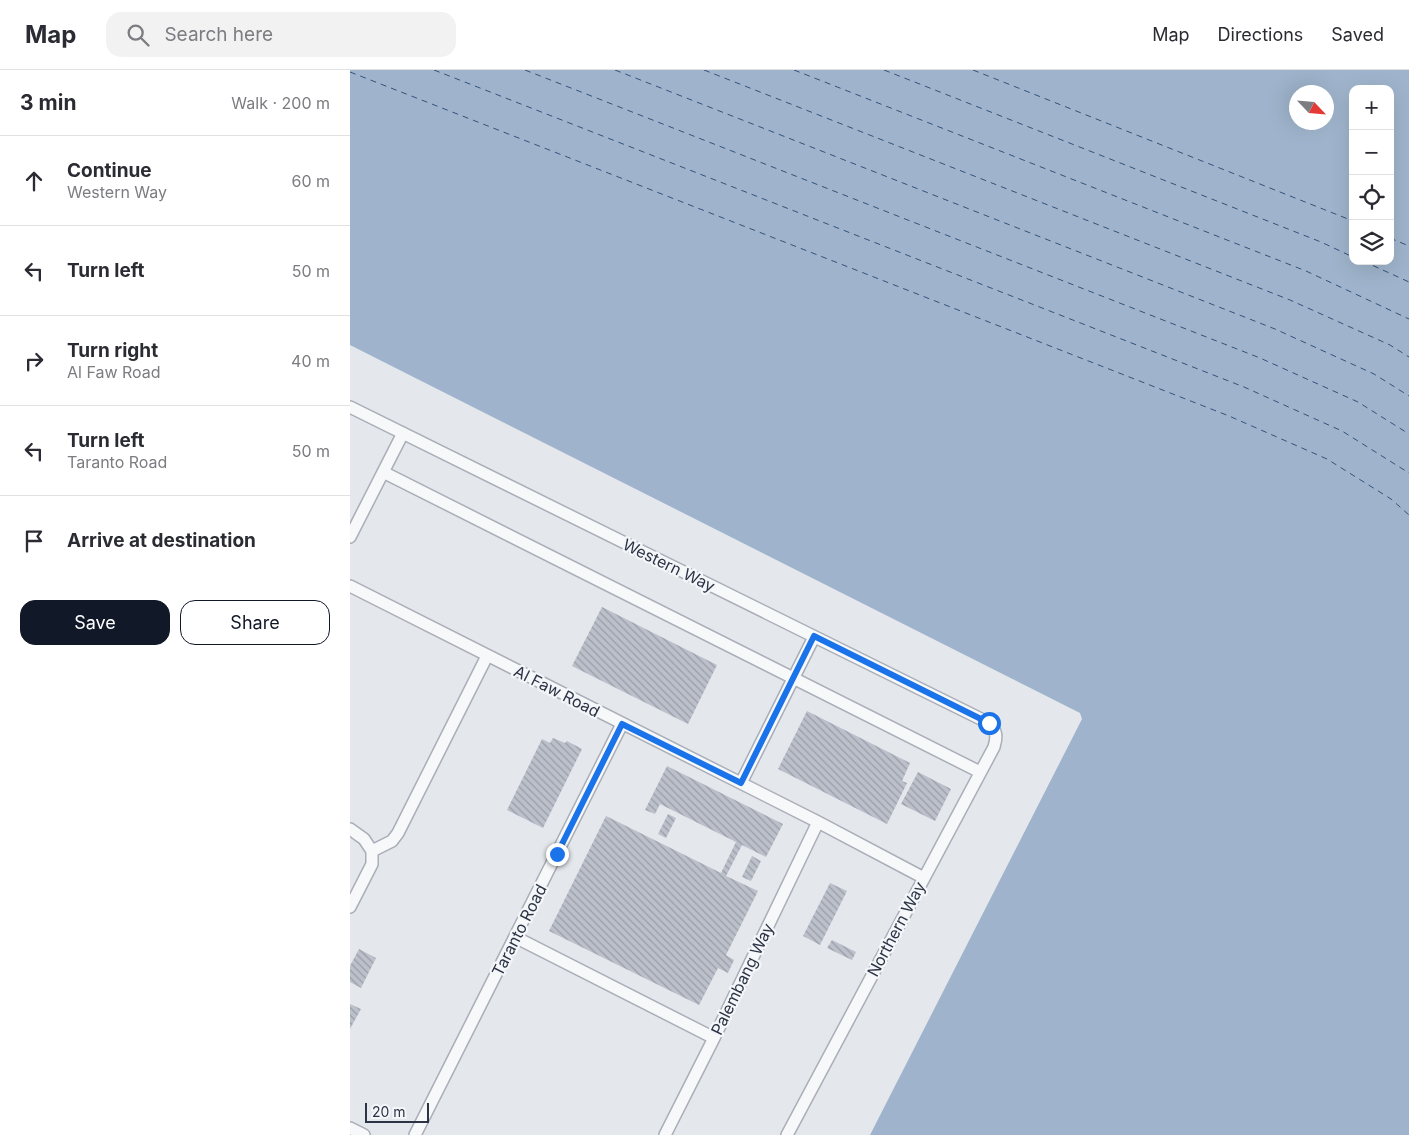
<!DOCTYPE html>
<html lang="en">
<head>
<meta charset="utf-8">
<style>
  :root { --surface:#fff; --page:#f2f2f3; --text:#2b2b33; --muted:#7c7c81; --line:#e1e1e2; --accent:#111827 }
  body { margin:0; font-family:Inter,sans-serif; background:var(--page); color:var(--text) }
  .controls { position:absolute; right:15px; top:15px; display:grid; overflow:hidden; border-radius:10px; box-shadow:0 5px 20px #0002 }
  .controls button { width:45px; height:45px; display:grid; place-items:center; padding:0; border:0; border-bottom:1px solid var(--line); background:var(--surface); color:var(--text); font:25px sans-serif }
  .compass { position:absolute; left:939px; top:15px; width:45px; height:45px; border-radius:50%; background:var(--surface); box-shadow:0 5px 20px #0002; rotate:116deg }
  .scale { position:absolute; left:15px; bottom:12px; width:64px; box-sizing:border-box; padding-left:5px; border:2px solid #2b3445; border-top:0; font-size:14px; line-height:18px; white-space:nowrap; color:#2b3445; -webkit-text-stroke:4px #f4f6f9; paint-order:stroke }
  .stop { position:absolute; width:15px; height:15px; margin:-11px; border:4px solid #1a73e8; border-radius:50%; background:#fff }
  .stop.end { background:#1a73e8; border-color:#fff; box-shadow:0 1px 5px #0008 }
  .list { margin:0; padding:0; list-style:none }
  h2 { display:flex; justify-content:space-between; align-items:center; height:65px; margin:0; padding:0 20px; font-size:21px }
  h2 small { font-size:16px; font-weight:400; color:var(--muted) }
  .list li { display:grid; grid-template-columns:32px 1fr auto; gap:15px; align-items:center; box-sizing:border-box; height:90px; padding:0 20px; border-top:1px solid var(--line) }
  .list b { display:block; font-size:19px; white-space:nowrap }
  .list p { margin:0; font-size:16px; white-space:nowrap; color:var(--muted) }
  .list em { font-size:16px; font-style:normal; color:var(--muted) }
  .actions { display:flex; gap:10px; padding:15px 20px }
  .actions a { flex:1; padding:11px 0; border:1px solid var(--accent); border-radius:15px; text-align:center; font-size:18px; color:var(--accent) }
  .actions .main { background:var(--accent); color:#fff }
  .icon { flex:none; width:28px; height:28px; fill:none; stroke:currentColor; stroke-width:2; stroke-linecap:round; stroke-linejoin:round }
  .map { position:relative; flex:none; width:1059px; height:1065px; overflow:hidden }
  header { display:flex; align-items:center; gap:30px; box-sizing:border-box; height:70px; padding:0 25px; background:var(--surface); border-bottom:1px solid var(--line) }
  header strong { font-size:24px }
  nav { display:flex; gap:28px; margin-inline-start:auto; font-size:18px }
  .search { width:350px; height:45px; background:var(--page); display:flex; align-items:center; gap:12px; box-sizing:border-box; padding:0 18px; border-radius:15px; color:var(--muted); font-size:19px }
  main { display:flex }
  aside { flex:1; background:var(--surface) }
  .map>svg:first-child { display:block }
</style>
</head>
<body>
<header>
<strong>Map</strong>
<div class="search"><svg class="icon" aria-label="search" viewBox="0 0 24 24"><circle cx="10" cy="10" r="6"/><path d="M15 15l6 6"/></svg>Search here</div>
<nav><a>Map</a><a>Directions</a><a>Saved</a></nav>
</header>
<main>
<aside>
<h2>3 min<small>Walk · 200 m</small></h2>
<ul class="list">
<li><svg class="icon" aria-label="ahead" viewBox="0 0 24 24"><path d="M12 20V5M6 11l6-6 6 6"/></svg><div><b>Continue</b><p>Western Way</p></div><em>60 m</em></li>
<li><svg class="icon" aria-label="left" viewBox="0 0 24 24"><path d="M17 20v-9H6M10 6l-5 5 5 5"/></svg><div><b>Turn left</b></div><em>50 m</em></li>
<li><svg class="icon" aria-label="right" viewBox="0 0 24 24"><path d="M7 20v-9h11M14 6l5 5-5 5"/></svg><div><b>Turn right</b><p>Al Faw Road</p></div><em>40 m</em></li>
<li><svg class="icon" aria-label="left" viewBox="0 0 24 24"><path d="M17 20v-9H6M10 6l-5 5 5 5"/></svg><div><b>Turn left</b><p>Taranto Road</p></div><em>50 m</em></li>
<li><svg class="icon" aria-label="arrive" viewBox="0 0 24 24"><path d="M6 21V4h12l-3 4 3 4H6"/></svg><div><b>Arrive at destination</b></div></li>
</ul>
<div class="actions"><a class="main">Save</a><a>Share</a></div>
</aside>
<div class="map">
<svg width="1059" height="1065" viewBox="0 0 1059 1065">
  <defs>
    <pattern id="building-back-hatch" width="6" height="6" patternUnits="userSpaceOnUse" patternTransform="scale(1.25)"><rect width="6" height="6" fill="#bbc0ca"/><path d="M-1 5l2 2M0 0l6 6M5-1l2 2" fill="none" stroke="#989da6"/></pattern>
  </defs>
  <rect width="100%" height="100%" fill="#e4e7ec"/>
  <path fill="#9fb4cc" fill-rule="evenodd" d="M 0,0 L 1059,0 L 1059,1065 L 520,1065 L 732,649 L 730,643 L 0,275 ZM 1003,19 L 1040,19 L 1040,191 L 1003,191 ZM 946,22 L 976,22 L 976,52 L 946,52 Z"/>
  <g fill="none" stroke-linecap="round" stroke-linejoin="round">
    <path stroke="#34527a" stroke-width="1" stroke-dasharray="6 5" stroke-linecap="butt" d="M 84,0 L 894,317 L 992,361 L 1059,403
      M 175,0 L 910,288 L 1008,332 L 1059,364
      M 265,0 L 925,259 L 1024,304 L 1059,326
      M 354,0 L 940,230 L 1040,275 L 1059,287
      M 444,0 L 956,201 L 1059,249
      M 534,0 L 971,172 L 1003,187
      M 623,0 L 1003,151
      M 0,2 L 879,346 L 977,389 L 1041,429 L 1059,445
      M 1040,168 L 1059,176
      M 1013,191 L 1059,212"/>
  </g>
  <path fill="url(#building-back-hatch)" d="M 252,537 L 367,595 L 338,654 L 222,596 Z
    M 457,641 L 560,693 L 552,711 L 557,713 L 537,754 L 428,699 Z
    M 203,668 L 215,673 L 217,671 L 232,679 L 193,758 L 157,740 L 192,669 L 200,673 Z
    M 317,696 L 433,754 L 416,787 L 392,775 L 376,806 L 408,821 L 376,885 L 384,890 L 378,903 L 368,898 L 349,935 L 199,861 L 256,746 L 371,803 L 386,772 L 310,734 L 305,744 L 295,740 Z
    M 568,702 L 601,719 L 585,751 L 551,734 Z
    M 318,744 L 326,748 L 316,768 L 308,764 Z
    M 402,786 L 411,791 L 401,811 L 392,807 Z
    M 480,813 L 497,821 L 470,875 L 453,866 Z
    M 482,870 L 506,882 L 502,890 L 477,878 Z
    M 9,879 L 26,888 L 11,918 L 0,912 L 0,896 Z
    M 0,934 L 11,939 L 0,959 Z"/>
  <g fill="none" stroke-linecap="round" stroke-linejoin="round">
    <g stroke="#a9aeb7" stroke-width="14">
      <path id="lane" d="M 0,337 L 639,653 C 647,661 647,667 644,677 L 437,1065
        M 33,402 L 630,702
        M 0,467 L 53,363
        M 0,516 L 468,752 L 574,808
        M 391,713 L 464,567
        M 0,759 L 14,769 L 22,781
        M 0,837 L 22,794 L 22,781 L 42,771 L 48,763 L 137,586
        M 165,867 L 364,968
        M 0,1058 L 14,1065
        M 65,1065 L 272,654
        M 315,1065 L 364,968 L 468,752"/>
    </g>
    <use href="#lane" stroke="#f7f8fa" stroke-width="11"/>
  </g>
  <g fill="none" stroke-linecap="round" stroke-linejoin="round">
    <path stroke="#1a73e8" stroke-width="6" d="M 207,784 L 272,654 L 391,713 L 464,566 L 639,653"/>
  </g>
  <g text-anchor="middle" stroke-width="4.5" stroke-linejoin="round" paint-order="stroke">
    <g font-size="16" fill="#2b3445" stroke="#f4f6f9">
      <text transform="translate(319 495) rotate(26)" y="6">Western Way</text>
      <text transform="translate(207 621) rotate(27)" y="6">Al Faw Road</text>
      <text transform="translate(546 859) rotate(-62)" y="6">Northern Way</text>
      <text transform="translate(169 860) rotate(-63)" y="6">Taranto Road</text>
      <text transform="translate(392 909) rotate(-64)" y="6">Palembang Way</text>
    </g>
  </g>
</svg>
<div class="controls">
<button>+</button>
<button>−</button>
<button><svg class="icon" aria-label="locate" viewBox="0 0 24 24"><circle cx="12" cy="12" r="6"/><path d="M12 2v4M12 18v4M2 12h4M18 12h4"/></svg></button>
<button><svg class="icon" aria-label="layers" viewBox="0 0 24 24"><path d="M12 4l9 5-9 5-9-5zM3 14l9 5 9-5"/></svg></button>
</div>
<svg class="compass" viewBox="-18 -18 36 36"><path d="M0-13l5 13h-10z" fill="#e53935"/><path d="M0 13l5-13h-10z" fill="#7c7c81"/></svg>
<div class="scale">20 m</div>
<div class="stop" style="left:639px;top:653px"></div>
<div class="stop end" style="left:207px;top:784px"></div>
</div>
</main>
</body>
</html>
